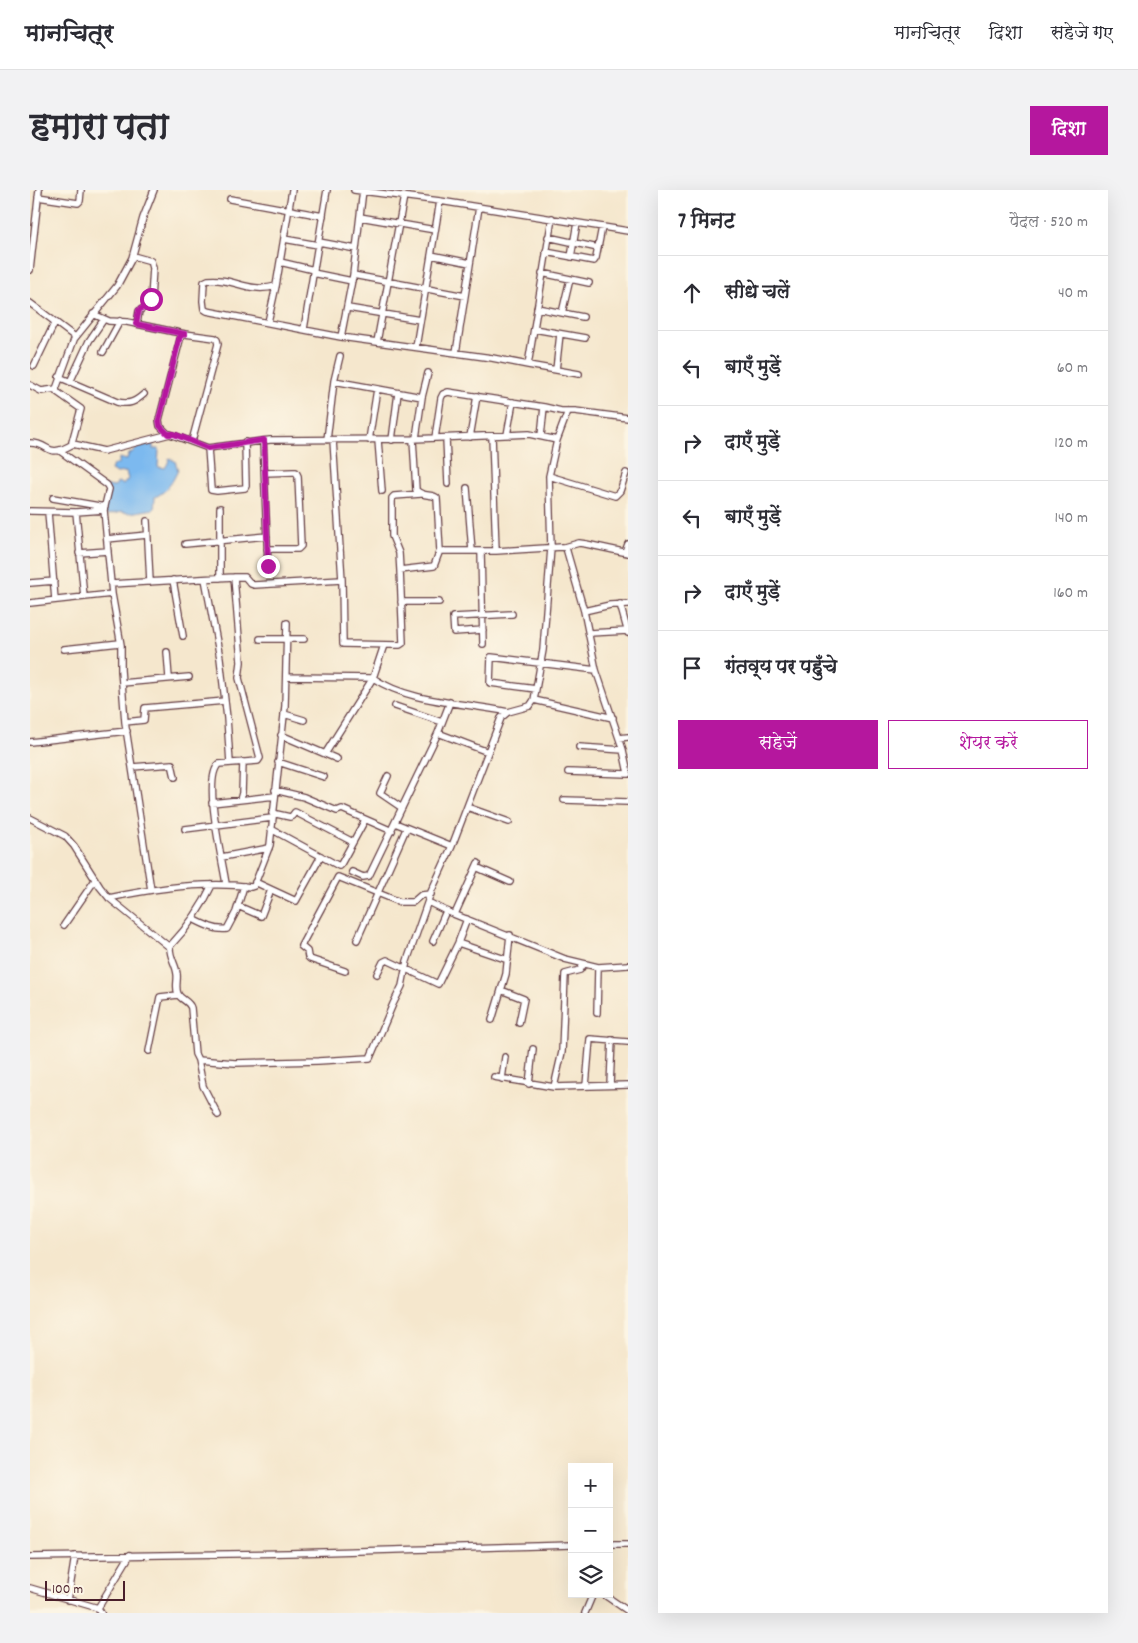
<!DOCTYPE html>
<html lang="hi">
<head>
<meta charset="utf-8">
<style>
  :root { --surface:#fff; --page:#f2f2f3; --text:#2b2b33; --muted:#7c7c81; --line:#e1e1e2; --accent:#b5179e }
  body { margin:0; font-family:Dekko,"Playpen Sans Deva",sans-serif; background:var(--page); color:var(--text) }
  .controls { position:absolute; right:15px; bottom:15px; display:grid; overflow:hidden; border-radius:0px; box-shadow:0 5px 20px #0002 }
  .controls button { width:45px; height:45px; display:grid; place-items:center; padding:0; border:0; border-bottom:1px solid var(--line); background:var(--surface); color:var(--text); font:25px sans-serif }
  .scale { position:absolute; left:15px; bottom:12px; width:80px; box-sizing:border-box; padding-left:5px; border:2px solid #4a1f2b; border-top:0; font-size:14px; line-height:18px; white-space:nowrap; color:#4a1f2b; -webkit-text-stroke:4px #fcf5e5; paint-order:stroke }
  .stop { position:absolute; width:15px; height:15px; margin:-11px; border:4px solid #b5179e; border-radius:50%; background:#fff }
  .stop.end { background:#b5179e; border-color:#fff; box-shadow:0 1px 5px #0008 }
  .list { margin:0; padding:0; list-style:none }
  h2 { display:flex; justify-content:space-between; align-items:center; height:65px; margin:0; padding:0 20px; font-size:21px }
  h2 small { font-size:16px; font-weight:400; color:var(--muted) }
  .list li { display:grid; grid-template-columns:32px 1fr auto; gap:15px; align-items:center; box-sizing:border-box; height:75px; padding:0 20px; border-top:1px solid var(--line) }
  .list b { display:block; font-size:19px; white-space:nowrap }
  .list em { font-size:16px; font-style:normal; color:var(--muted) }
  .actions { display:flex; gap:10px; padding:15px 20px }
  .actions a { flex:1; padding:11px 0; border:1px solid var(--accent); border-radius:0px; text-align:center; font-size:18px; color:var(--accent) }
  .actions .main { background:var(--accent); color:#fff }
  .icon { flex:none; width:28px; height:28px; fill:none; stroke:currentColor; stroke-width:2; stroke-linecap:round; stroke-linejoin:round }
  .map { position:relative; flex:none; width:598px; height:1423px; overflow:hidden; border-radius:0px }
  header { display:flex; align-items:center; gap:30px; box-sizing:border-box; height:70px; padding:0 25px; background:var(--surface); border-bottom:1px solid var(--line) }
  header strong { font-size:24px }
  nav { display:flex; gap:28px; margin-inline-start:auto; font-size:18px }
  .intro { display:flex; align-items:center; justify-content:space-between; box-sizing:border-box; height:120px; padding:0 30px }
  h1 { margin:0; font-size:35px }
  .button { padding:12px 22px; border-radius:0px; background:var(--accent); color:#fff; font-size:18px; font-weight:700 }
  main { display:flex; gap:30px; padding:0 30px }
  aside { flex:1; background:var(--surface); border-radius:0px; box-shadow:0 5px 20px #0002 }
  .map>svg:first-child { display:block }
</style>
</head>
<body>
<header>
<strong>मानचित्र</strong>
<nav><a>मानचित्र</a><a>दिशा</a><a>सहेजे गए</a></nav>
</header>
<div class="intro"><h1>हमारा पता</h1><a class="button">दिशा</a></div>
<main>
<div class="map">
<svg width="598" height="1423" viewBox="0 0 598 1423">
  <rect width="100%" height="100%" fill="#fcf5e5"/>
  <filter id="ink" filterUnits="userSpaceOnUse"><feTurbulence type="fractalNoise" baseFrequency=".02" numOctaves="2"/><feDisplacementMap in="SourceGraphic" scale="10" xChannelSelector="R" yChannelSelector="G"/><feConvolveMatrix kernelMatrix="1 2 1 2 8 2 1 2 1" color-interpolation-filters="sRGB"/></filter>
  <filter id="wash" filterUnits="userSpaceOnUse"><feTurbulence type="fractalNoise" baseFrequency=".0096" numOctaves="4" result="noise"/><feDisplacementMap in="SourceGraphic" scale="20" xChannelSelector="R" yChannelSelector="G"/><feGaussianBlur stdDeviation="1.12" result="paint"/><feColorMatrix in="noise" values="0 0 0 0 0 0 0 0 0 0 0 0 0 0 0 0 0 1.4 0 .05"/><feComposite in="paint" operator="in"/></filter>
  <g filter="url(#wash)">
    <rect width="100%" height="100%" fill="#f5e7cd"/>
    <path fill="#7bb9ef" stroke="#626c8d" d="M 123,253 L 123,259 L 129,259 L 128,277 L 135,278 L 138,273 L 139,268 L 145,271 L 148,280 C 143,291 137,302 125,307 L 124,319 L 99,323 L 91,322 L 78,325 L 74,324 L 77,302 L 73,295 L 84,297 L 88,292 L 93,295 L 98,289 L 96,282 L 87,283 L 81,280 L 83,275 L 89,273 L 89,268 L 97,270 L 98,265 L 109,257 Z"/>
  </g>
  <g filter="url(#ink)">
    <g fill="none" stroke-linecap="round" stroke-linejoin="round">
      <g stroke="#643d43" stroke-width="8">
        <path id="minor" d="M 324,0 L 410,11 L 598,41
          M 8,7 L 48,13 L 50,11 L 51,0
          M 200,9 L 293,26
          M 330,27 L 405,40
          M 522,28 L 498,175 L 549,184
          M 518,47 L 568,58
          M 254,49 L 288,55
          M 289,52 L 326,59
          M 516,62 L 564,71 L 566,68 L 572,37
          M 401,65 L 440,73
          M 103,66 L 121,71 L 123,78 L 121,109 L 118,115 L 109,121 L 107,134
          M 541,67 L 547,33
          M 250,72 L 284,80
          M 0,80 L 9,0
          M 283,83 L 322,91
          M 512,83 L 559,93
          M 323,85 L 435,106
          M 246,96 C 218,104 203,87 178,90 L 174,92 L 173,111 L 174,119 L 177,121 L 311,147 L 462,168 L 498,175
          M 0,113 L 45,147 L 26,199 L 27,202 L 51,219 L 42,252 L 43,254 L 74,261 L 140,244 L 178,258 L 240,250 L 383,249 L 386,300 C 394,308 402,303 407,308 L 410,361 L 466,361 L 532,357 L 536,358 L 554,421 L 566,480 L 593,560 L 598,583
          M 318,118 L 390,130
          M 507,118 L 553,127
          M 532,123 L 540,89
          M 63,124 L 79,131 L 97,132 L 155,144
          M 238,132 L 246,96 L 262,0
          M 274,139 L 297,0
          M 504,139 L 555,148
          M 311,147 L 323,85 L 333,0
          M 45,148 L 87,96 L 102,68 L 113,28 L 124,0
          M 347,152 L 374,6
          M 386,157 L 410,11
          M 73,162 L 90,131
          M 426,163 L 449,17
          M 4,176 L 25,132
          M 526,180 L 530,144
          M 29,187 L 87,212 C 99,215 105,212 114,204
          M 304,191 L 392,207
          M 40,192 L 59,151 L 74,129
          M 0,195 L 11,201 L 26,199
          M 138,244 L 130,236 L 129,230 L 151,146 L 155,144 L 185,148 L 187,150 L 188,154 L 162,251
          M 477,245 L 483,212
          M 462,246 L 466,361
          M 511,246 L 514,217
          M 440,247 L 447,206
          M 386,248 L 392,207 L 398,183
          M 405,248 L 411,208 L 413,204 L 418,202 L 514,217 L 531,221 L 545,221 L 598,228
          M 416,248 L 418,294
          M 383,249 L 499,244 L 527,250
          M 297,250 L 304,191 L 310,166
          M 303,250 L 312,390 L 313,454 L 370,455 L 373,453 L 370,380 L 369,363 L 362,346 L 362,308 L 364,306 L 391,304
          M 339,250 L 347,199
          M 348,250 L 352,301
          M 362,250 L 368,203
          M 233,251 L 238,376
          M 0,253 C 22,253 15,270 43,254
          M 178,258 L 181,300 L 187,301 L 215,298 L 216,296 L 215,252
          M 30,261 L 77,295 L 79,299 L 74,320 L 78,363 L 82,404 L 91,455 L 91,480 L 95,532 L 121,700
          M 235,283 L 263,282 L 266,282 L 268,286 L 271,356 L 268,359 L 237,359
          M 519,286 L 585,306 L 590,301 L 596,283
          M 437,298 L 442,361
          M 23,308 L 75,317
          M 0,321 L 46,322 L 74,320
          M 18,322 L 25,410
          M 46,322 L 54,407
          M 117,331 L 120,392
          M 77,349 L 117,345
          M 155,354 L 237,346
          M 535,357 L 549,353 L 556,354 L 598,363
          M 451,361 L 453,454
          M 595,362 L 598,354
          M 49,363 L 78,361
          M 370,380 L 404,376 L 410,360
          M 190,388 L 190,318
          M 175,389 L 190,468 L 197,528 L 200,573
          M 143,390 L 153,446
          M 0,393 L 24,391
          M 81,394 L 204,387 L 215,387 L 221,394 L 224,395 L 312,390
          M 371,412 L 409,412
          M 0,413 L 82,404
          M 590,414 L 598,443
          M 554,421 L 580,415 L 598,414
          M 453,440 L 424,442 L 423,427 L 482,424
          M 559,443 L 598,441
          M 230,449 L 274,449
          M 34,459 L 90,453
          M 137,462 L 139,488
          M 256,487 L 343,488 C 382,514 434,512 478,522
          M 92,493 L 159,487
          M 506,499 L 460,493 L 461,467 L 566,480
          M 504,510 L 583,528
          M 365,516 L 412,532
          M 254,524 L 274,530
          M 95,532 L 114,530 L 115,518 L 195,511
          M 408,543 L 458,562
          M 251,545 L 307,569
          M 589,548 L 598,547
          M 0,552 L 97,541
          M 549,557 L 593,560
          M 295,564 L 343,488 L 354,455
          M 248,572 L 294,587
          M 102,577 L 142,574 L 145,587
          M 538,582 L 598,584
          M 358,586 L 350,603 L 372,618
          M 245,600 L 274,607 L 307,621 L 312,619 L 362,641
          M 210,610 L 212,603 L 213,572
          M 534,610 L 598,612
          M 182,613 L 245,606
          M 437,617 L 479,632
          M 242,623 L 260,627 L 262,626 L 265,622 L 267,623 L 323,652
          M 0,628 L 35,646 L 44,656 L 70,697 L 79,708 L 138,756 L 141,755 C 158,737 172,717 182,695
          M 365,633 L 422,656
          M 155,639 L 242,628
          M 241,639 L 309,676 L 311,674 L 335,630
          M 192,667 L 239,658
          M 446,677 L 480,692
          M 322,682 L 333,687 L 339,686 L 408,543 L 420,512
          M 225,692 L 266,711 L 291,666
          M 196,694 C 193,672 172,588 189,574 L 228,571 L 230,568 L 209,488 L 211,472 L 204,387
          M 79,708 C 122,699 178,691 221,697 L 224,696 L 240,655 L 255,516 L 257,433
          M 398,712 L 416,721 L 535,769 L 568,777 L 598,775
          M 208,716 L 231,726 L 241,700
          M 425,724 L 448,673
          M 163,729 C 173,734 186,741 197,739 L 206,722 L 214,696
          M 34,735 L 65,690
          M 327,750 L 376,639
          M 403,751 L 416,721
          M 428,753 L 478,770
          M 140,756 C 139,767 146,774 147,784 C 148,790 145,798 148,804 C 151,810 159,811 161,818 L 165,864 L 168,870 L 205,873 L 288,871 L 340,868 L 363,814 L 372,796 L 377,771 L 401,702 L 422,656 L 471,528 L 478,522 L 500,516 L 504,510 L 513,460 L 521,358 L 519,286 L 527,250 L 538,221
          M 315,781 L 280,769 L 278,767 L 277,761 L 271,756 L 308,687 L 370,712 L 383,712 L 391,705 L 401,704
          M 347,784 L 353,772 L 357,770 L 408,794 L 428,753 L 437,729
          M 471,800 L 494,809 L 489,833
          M 567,823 L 568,777
          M 462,830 L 476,784 L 480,745
          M 119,861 L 130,807 L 148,805
          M 168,870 L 173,896 L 188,925
          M 464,887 L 524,897 L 598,895
          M 472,889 L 475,867
          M 499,894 L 503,859
          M 580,895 L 582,850
          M 556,896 L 560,849 L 598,852
          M 524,897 L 532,862 L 535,784 L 550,780 L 554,774
          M 579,1354 L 598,1354
          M 0,1367 L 259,1363 L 542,1355
          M 0,1398 L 68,1418
          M 573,1404 L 598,1421
          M 38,1410 L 45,1366
          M 71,1423 L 68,1418 L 100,1365
          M 555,1423 L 563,1404"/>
      </g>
      <use href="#minor" stroke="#fff" stroke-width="5.5"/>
    </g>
  </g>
  <g fill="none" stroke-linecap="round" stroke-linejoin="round" filter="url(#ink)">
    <path stroke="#b5179e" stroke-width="6" d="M 121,109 L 118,115 L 109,120 L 106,134 L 155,144 L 150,146 L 129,230 L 130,236 L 138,244 L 144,244 L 178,258 L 234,250 L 238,376"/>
  </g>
</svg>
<div class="controls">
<button>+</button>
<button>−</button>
<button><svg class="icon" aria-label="layers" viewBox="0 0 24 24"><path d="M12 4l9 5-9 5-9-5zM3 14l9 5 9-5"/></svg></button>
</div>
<div class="scale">100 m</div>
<div class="stop" style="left:121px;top:109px"></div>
<div class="stop end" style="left:238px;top:376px"></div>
</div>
<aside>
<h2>7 मिनट<small>पैदल · 520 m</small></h2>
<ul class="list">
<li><svg class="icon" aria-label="ahead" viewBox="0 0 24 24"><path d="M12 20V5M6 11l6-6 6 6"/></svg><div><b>सीधे चलें</b></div><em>40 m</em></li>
<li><svg class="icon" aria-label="left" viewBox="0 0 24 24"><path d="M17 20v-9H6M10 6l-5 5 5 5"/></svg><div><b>बाएँ मुड़ें</b></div><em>60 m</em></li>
<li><svg class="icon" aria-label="right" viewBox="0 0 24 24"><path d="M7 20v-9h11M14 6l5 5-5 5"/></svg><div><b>दाएँ मुड़ें</b></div><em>120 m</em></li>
<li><svg class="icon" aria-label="left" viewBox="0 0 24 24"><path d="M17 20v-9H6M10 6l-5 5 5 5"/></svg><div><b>बाएँ मुड़ें</b></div><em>140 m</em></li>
<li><svg class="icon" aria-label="right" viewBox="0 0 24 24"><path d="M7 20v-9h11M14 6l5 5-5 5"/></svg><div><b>दाएँ मुड़ें</b></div><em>160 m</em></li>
<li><svg class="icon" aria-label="arrive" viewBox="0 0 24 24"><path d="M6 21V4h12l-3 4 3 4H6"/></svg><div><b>गंतव्य पर पहुँचे</b></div></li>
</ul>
<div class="actions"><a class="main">सहेजें</a><a>शेयर करें</a></div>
</aside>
</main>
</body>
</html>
